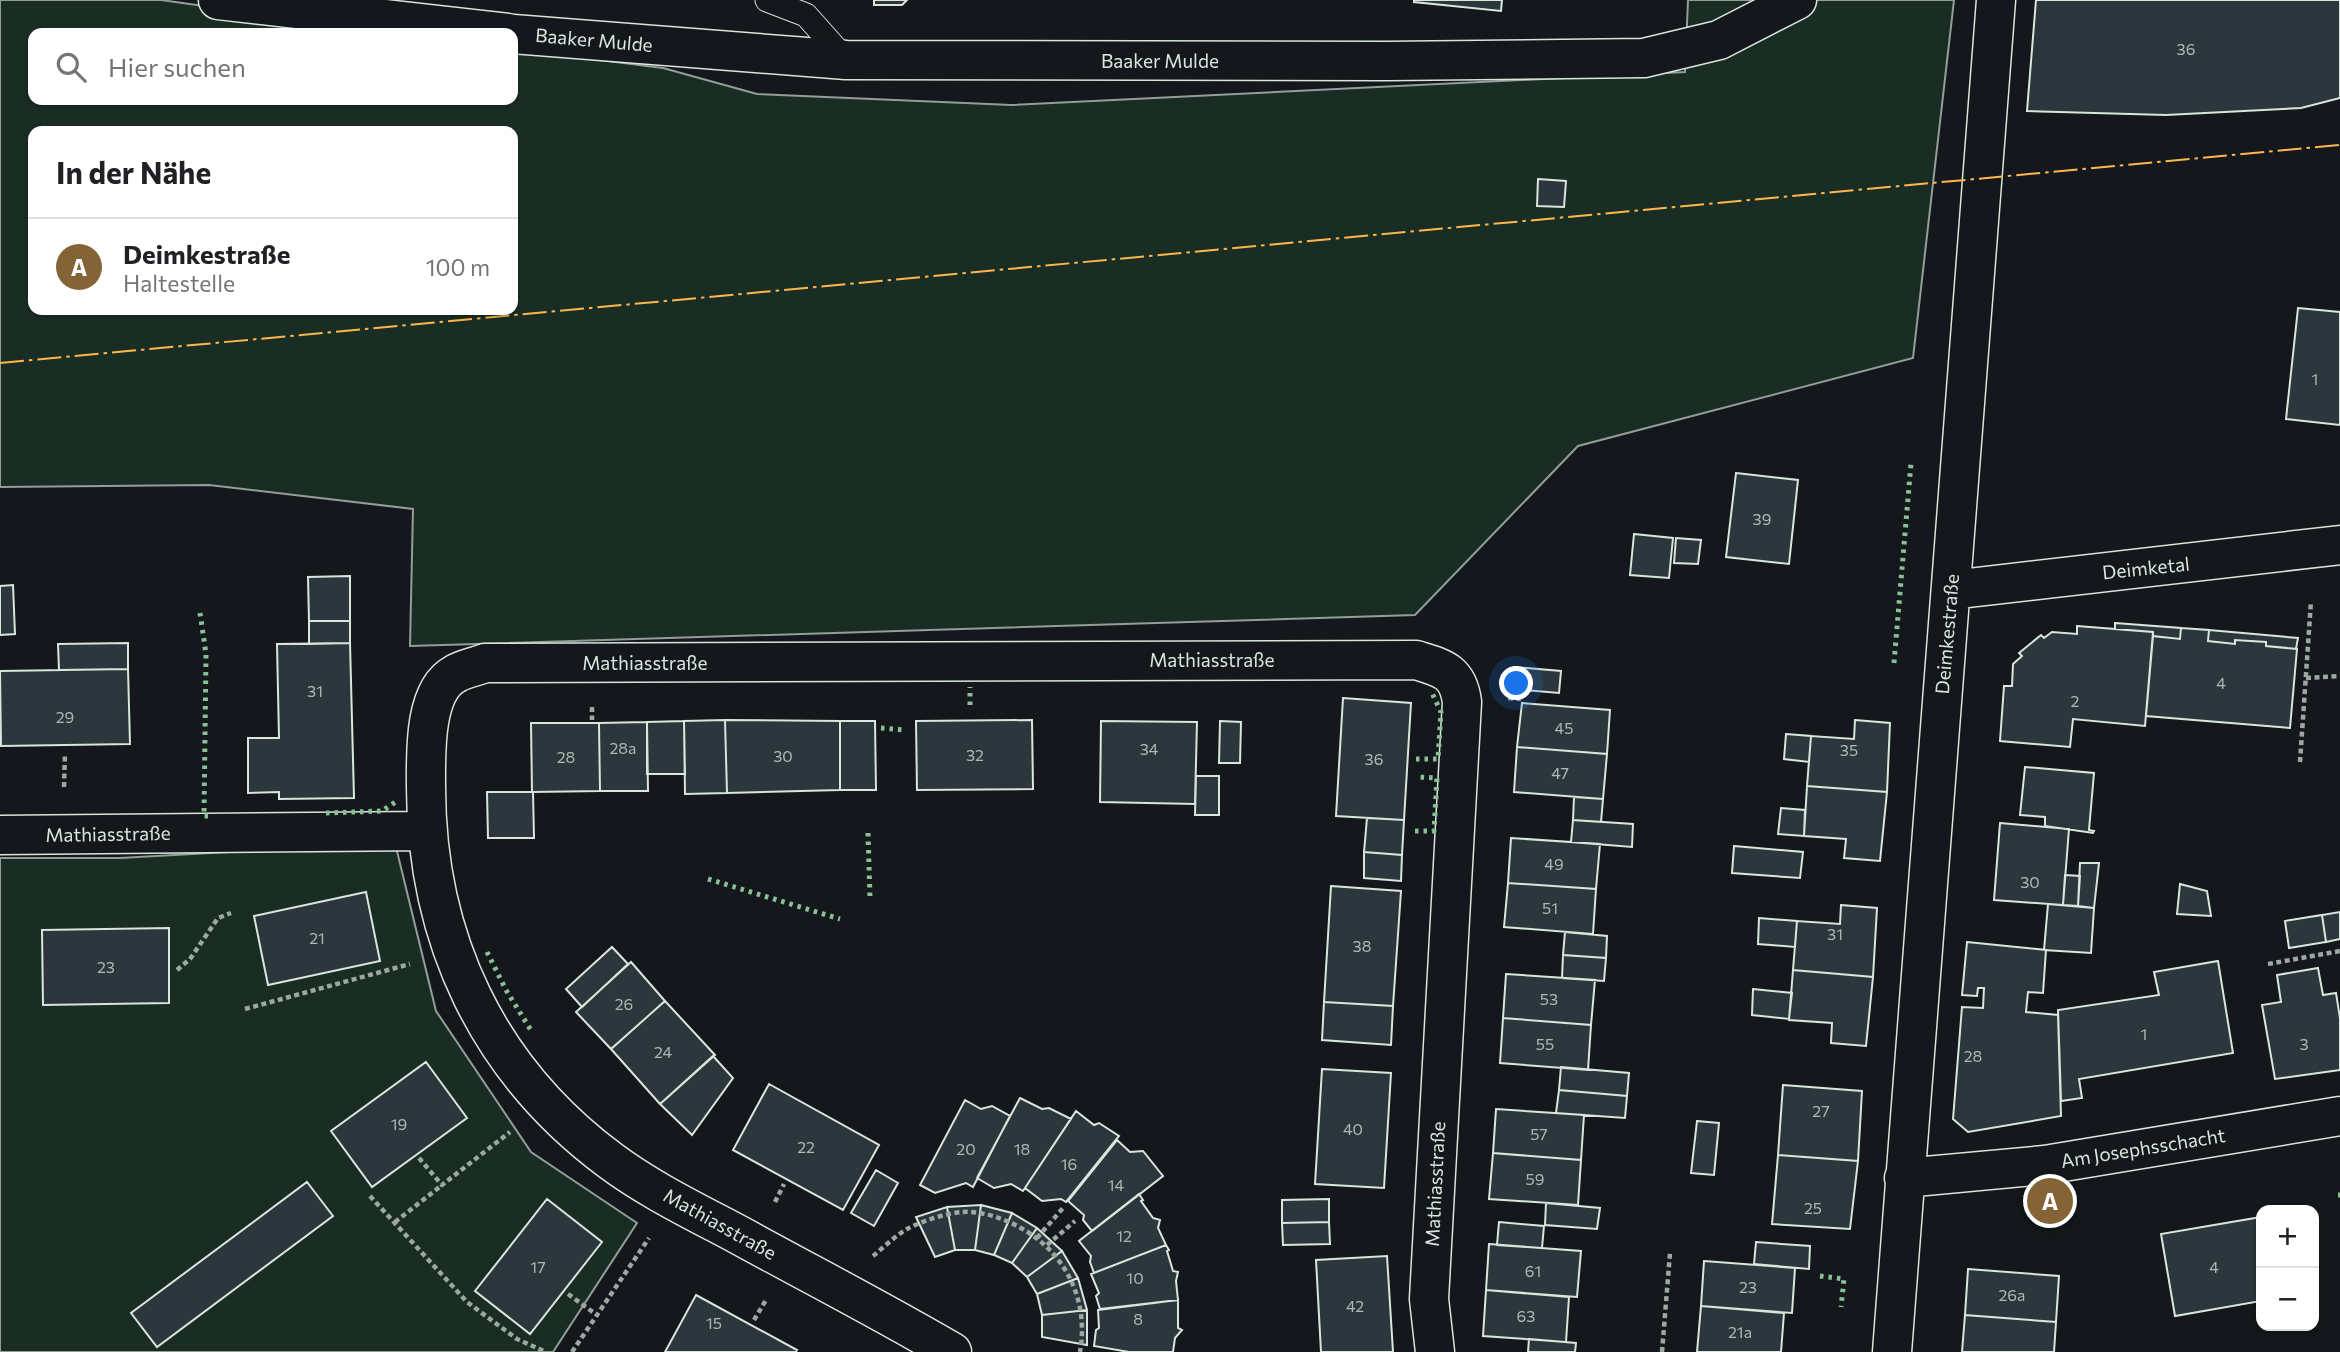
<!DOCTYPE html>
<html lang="de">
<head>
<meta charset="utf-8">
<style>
  :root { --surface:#fff; --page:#f2f2f2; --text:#202124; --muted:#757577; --line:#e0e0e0; --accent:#846436 }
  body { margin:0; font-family:Commissioner,sans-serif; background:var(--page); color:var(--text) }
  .controls { position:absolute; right:21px; bottom:21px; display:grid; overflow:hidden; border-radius:14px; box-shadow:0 2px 5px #0004 }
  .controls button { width:63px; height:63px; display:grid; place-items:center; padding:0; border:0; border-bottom:2px solid var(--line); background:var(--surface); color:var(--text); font:35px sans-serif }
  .you { position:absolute; left:1517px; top:684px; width:24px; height:24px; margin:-18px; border:5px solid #fff; border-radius:50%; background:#1a73e8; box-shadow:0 0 0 10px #1a73e833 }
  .badge { display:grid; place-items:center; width:46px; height:46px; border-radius:50%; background:var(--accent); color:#fff; font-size:23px; font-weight:700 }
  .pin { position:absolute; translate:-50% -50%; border:4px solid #fff; box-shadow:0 2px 7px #0006 }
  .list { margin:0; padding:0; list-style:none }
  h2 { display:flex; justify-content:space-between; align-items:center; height:91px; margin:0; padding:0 28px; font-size:30px }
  h2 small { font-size:23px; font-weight:400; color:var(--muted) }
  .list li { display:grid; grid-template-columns:46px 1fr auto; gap:21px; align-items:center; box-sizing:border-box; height:98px; padding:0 28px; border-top:2px solid var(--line) }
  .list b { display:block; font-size:26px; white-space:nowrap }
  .list p { margin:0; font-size:23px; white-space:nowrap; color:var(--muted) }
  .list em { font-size:23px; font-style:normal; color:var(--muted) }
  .icon { flex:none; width:38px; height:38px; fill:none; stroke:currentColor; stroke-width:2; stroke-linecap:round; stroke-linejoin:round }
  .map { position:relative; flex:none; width:2340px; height:1352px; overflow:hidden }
  .search { position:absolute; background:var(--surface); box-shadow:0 2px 5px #0004; left:28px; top:28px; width:490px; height:77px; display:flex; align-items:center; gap:18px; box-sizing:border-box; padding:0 24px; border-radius:14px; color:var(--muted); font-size:26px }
  .panel { position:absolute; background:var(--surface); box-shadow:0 2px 5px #0004; left:28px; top:126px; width:490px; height:189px; border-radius:14px }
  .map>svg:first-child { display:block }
</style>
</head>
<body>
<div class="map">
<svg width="2340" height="1352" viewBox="0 0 2340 1352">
  <rect width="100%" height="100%" fill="#14181c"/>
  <path fill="#1a2d24" stroke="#939e99" stroke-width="2" fill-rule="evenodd" d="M 0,0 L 161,0 L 398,33 L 33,33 L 33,100 L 513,100 L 513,49 L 663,68 L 757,94 L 1011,105 L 1685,72 L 1688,0 L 1954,0 L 1913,358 L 1578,446 L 1415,615 L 410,646 L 413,509 L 209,485 L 0,487 ZM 33,131 L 513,131 L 513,310 L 33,310 Z
    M 395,843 L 436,1011 L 531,1152 L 637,1223 L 553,1352 L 0,1352 L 0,858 L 120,858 Z"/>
  <path fill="#2c363c" stroke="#d8e6dc" stroke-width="2" d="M 874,0 L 907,0 L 902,5 L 874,5 Z
    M 1414,0 L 1502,0 L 1501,11 L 1414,2 Z
    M 2036,0 L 2340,0 L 2340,98 L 2301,108 L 2166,115 L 2027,111 Z
    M 1538,179 L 1566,181 L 1564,207 L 1537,206 Z
    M 2298,308 L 2340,312 L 2340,425 L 2286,419 Z
    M 1736,473 L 1798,480 L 1789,564 L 1726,557 Z
    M 1634,534 L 1673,538 L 1669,578 L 1630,575 Z
    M 1676,538 L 1701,540 L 1698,564 L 1674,563 Z
    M 350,576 L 350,621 L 309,621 L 308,577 Z
    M 13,585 L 15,634 L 0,635 L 0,586 Z
    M 309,621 L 350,621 L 350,643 L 309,644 Z
    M 2115,623 L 2181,628 L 2180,639 L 2153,636 L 2153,632 L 2115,629 Z
    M 2077,626 L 2153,632 L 2145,726 L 2073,719 L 2070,747 L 2000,741 L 2004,686 L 2012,686 L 2013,664 L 2022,656 L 2019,653 L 2041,635 L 2044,638 L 2052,632 L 2077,634 Z
    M 2181,628 L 2209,630 L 2208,641 L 2235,644 L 2235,640 L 2266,642 L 2266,646 L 2297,649 L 2290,728 L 2146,716 L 2153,636 L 2180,639 Z
    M 2209,630 L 2298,638 L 2296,649 L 2266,646 L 2266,642 L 2235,640 L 2235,644 L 2208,641 Z
    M 128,643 L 128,669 L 59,670 L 58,644 Z
    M 350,643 L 354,798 L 279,799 L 279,792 L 248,793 L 248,738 L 279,738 L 277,644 Z
    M 1515,667 L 1561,671 L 1559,693 L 1513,689 Z
    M 128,669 L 130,744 L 1,746 L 0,671 Z
    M 1343,698 L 1411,703 L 1404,820 L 1336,816 Z
    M 1522,703 L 1610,710 L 1607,754 L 1517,747 Z
    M 725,720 L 840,721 L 840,790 L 727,793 Z
    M 725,720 L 727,793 L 685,794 L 684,721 Z
    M 1032,720 L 1033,789 L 917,790 L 916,721 Z
    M 1855,720 L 1890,723 L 1887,792 L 1807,786 L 1811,736 L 1854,739 Z
    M 684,721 L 685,774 L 647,774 L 647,722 Z
    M 840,721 L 875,721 L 876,790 L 840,790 Z
    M 1101,721 L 1197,722 L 1195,804 L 1100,802 Z
    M 1220,721 L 1241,722 L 1240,763 L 1219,763 Z
    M 647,722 L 648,791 L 600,791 L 599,723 Z
    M 531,723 L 599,723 L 600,791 L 532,792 Z
    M 1786,734 L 1811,736 L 1809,762 L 1784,759 Z
    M 1517,747 L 1607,754 L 1603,799 L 1514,792 Z
    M 2025,767 L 2094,773 L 2089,830 L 2094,831 L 2093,833 L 2045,826 L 2045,817 L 2020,815 Z
    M 1196,776 L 1219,776 L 1219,815 L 1195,815 Z
    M 1807,786 L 1887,792 L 1880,861 L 1844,858 L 1846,839 L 1804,836 Z
    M 487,792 L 533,792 L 534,838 L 488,838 Z
    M 1574,797 L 1603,799 L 1601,822 L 1573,820 Z
    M 1781,808 L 1805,810 L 1804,836 L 1778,834 Z
    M 1367,818 L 1404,820 L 1402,855 L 1364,852 Z
    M 1573,820 L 1633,824 L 1632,847 L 1571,842 Z
    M 2000,823 L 2069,829 L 2063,905 L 1994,900 Z
    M 1511,838 L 1600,844 L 1596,889 L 1508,883 Z
    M 1734,846 L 1803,852 L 1800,878 L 1732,873 Z
    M 1364,852 L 1402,855 L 1401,881 L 1364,878 Z
    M 2080,863 L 2099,863 L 2094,908 L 2078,906 Z
    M 2065,875 L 2080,876 L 2078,906 L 2063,905 Z
    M 1508,883 L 1596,889 L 1593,934 L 1504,927 Z
    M 2180,884 L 2207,891 L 2211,916 L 2177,914 Z
    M 1331,886 L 1401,891 L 1393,1006 L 1324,1002 Z
    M 366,892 L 380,961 L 268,985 L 254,916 Z
    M 2048,904 L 2094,908 L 2091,953 L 2044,950 Z
    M 1841,905 L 1877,908 L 1873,977 L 1793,970 L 1797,921 L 1840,924 Z
    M 2340,912 L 2340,939 L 2326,942 L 2322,915 Z
    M 2322,915 L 2326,942 L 2289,948 L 2285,921 Z
    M 1759,918 L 1797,921 L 1795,947 L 1758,944 Z
    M 169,928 L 169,1003 L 43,1005 L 42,930 Z
    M 1565,932 L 1607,936 L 1606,958 L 1563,955 Z
    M 1967,942 L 2046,950 L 2043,993 L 2028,992 L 2026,1012 L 2058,1015 L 2061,1116 L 1968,1132 L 1953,1119 L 1962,1007 L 1983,1008 L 1984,988 L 1978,988 L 1977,996 L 1962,995 Z
    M 612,947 L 628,964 L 582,1007 L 566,989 Z
    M 1563,955 L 1606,958 L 1604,981 L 1562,978 Z
    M 2218,961 L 2233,1053 L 2079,1079 L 2082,1098 L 2061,1101 L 2058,1010 L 2159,995 L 2154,972 Z
    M 631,962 L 665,1001 L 611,1049 L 576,1012 Z
    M 2318,968 L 2323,995 L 2336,993 L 2340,1018 L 2340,1070 L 2275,1079 L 2262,1005 L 2281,1002 L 2277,975 Z
    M 1793,970 L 1873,977 L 1866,1046 L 1831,1043 L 1832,1023 L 1789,1020 Z
    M 1506,974 L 1595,980 L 1591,1025 L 1503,1018 Z
    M 1753,989 L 1792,993 L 1789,1019 L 1752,1015 Z
    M 665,1001 L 715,1055 L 660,1104 L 611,1049 Z
    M 1324,1002 L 1393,1006 L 1391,1045 L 1322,1040 Z
    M 1503,1018 L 1591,1025 L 1588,1070 L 1500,1063 Z
    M 713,1056 L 733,1078 L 692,1135 L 660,1104 Z
    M 426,1062 L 467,1118 L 372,1187 L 331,1131 Z
    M 1561,1067 L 1629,1073 L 1627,1096 L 1559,1090 Z
    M 1322,1069 L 1391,1073 L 1384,1188 L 1315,1184 Z
    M 769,1084 L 879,1145 L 843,1210 L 733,1150 Z
    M 1783,1085 L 1862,1091 L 1858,1161 L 1778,1155 Z
    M 1559,1090 L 1627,1096 L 1625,1118 L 1556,1113 Z
    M 1020,1098 L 1042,1109 L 1049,1108 L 1071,1119 L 1023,1191 L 1011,1184 L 994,1188 L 977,1178 Z
    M 965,1100 L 981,1109 L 992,1106 L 1010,1116 L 973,1187 L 966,1183 L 935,1193 L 920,1185 Z
    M 1496,1109 L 1584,1115 L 1581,1160 L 1493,1153 Z
    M 1076,1111 L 1094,1125 L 1099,1123 L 1119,1136 L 1066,1202 L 1061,1199 L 1042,1201 L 1025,1188 Z
    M 1697,1121 L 1719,1123 L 1714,1175 L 1691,1173 Z
    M 1117,1140 L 1130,1152 L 1143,1151 L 1163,1176 L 1092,1231 L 1083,1220 L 1084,1215 L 1068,1201 Z
    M 1493,1153 L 1581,1160 L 1578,1205 L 1489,1199 Z
    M 1778,1155 L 1858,1161 L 1850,1229 L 1772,1224 Z
    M 876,1170 L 898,1183 L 874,1226 L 851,1213 Z
    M 307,1182 L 333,1216 L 157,1347 L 131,1313 Z
    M 1139,1194 L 1143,1200 L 1141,1201 L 1153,1218 L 1160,1220 L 1158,1228 L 1166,1245 L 1094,1273 L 1090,1262 L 1091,1256 L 1079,1241 Z
    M 547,1199 L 602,1242 L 530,1334 L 475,1291 Z
    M 1329,1199 L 1329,1222 L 1282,1223 L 1282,1200 Z
    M 1546,1203 L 1600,1208 L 1597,1229 L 1545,1225 Z
    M 981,1205 L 975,1250 L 955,1250 L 947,1207 Z
    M 981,1205 L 1012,1213 L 994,1255 L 975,1250 Z
    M 947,1207 L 955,1250 L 935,1257 L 916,1217 Z
    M 1012,1213 L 1037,1228 L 1012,1263 L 994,1255 Z
    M 2261,1217 L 2261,1301 L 2175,1316 L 2161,1234 Z
    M 1329,1222 L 1330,1244 L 1283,1245 L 1282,1223 Z
    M 1499,1222 L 1544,1226 L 1542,1248 L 1497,1245 Z
    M 1037,1228 L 1062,1251 L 1027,1277 L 1012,1263 Z
    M 1756,1242 L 1810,1246 L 1809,1269 L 1754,1264 Z
    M 1489,1244 L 1581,1251 L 1577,1297 L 1486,1290 Z
    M 1166,1245 L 1169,1250 L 1167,1251 L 1173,1271 L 1178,1272 L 1176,1281 L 1178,1300 L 1100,1309 L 1096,1296 L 1099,1293 L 1091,1274 Z
    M 1062,1251 L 1078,1278 L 1037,1294 L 1027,1277 Z
    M 1387,1256 L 1393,1352 L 1321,1352 L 1316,1260 Z
    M 1704,1261 L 1795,1268 L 1792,1313 L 1701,1306 Z
    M 1968,1269 L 2059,1276 L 2056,1322 L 1965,1315 Z
    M 1078,1278 L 1087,1310 L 1042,1315 L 1037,1294 Z
    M 1486,1290 L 1569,1297 L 1566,1342 L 1483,1336 Z
    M 696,1295 L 797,1350 L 796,1352 L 665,1352 Z
    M 1178,1300 L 1178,1328 L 1182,1330 L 1175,1338 L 1173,1352 L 1129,1352 L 1094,1346 L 1096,1330 L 1099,1328 L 1098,1310 Z
    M 1701,1306 L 1784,1313 L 1781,1352 L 1697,1352 Z
    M 1087,1310 L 1087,1345 L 1042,1337 L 1042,1315 Z
    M 1965,1315 L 2056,1322 L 2054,1352 L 1962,1352 Z
    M 1529,1339 L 1576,1343 L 1575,1352 L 1528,1352 Z"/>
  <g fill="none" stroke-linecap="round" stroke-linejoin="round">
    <g stroke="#d8e6dc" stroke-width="25">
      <path id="lane" d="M 767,0 L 806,15 L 846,60"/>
    </g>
    <g stroke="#d8e6dc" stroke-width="41">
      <path id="street" d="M 218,0 L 508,33
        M 513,34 L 846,60 L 1387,61 L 1644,58 L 1719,40 L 1797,0
        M 1951,590 L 2340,545
        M 0,835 L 426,831
        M 1904,1178 L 2045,1165 L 2340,1116
        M 952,1352 C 882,1311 810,1274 739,1235 C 696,1212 650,1190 611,1161 C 488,1070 426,939 426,787 C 426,756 423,691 455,674 C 463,669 475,667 485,663 L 1416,660 C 1442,668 1458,671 1462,702 L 1429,1299 L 1435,1352
        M 1892,1352 L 1996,0"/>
    </g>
    <path stroke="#9da8a2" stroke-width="4.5" stroke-dasharray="5 3.5" stroke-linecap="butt" d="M 2306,678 L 2340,676
      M 1508,698 L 1521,699
      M 592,707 L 592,720
      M 2300,762 L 2311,601
      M 64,787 L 65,753
      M 2268,964 L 2340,951
      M 177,970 L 190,959 L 218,918 L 231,913
      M 245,1009 L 410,964
      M 419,1158 L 442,1185 L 510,1132
      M 370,1196 L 467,1302 L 517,1339 L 546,1352
      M 775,1202 L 784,1184
      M 395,1222 L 442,1185
      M 1037,1238 L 1063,1208
      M 1047,1245 L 1075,1221
      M 873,1256 C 884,1247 895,1236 907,1229 C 922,1221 946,1213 963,1212 C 979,1211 995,1216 1009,1222 C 1061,1245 1090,1295 1080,1352
      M 568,1294 L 597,1315
      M 754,1320 L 766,1300
      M 572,1352 L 649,1238
      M 1662,1352 L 1670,1253"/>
    <use href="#lane" stroke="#14181c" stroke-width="23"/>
    <use href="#street" stroke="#14181c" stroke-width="38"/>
    <path stroke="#8ac095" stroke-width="5" stroke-dasharray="3.5 5" stroke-linecap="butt" d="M 200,613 L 206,654 L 204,816 L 208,816
      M 1894,663 L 1911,463
      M 970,705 L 970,687
      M 881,728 L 905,730
      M 1416,759 L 1438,759 L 1441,712 L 1432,693
      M 326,813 L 382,811 L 397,801
      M 1415,831 L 1434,831 L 1437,778 L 1418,777
      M 868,833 L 870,898
      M 708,879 L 840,919
      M 487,952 L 506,990 L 532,1032
      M 2338,1195 L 2340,1195
      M 1820,1276 L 1844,1279 L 1841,1307"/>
    <path stroke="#ffb74d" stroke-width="2" stroke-dasharray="24 5 3.5 5" stroke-linecap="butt" d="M 0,363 L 2340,145"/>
  </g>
  <g text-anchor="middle" stroke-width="5" stroke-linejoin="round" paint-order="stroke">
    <g font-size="16" fill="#adbab4">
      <text x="2186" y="55">36</text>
      <text x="2315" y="385">1</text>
      <text x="1762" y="525">39</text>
      <text x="2221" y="689">4</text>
      <text x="315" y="697">31</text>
      <text x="2075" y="707">2</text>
      <text x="65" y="723">29</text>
      <text x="1564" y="734">45</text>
      <text x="623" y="754">28a</text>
      <text x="1149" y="755">34</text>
      <text x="1849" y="756">35</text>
      <text x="975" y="761">32</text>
      <text x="783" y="762">30</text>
      <text x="566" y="763">28</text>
      <text x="1374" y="765">36</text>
      <text x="1560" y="779">47</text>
      <text x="1554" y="870">49</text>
      <text x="2030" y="888">30</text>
      <text x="1550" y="914">51</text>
      <text x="1835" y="940">31</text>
      <text x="317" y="944">21</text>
      <text x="1362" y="952">38</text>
      <text x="106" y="973">23</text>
      <text x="1549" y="1005">53</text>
      <text x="624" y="1010">26</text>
      <text x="2144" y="1040">1</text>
      <text x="1545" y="1050">55</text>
      <text x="2304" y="1050">3</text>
      <text x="663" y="1058">24</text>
      <text x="1973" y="1062">28</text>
      <text x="1821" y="1117">27</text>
      <text x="399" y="1130">19</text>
      <text x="1353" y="1135">40</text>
      <text x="1539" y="1140">57</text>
      <text x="806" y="1153">22</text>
      <text x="966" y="1155">20</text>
      <text x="1022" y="1155">18</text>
      <text x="1069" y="1170">16</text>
      <text x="1535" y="1185">59</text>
      <text x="1116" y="1191">14</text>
      <text x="1813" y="1214">25</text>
      <text x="1124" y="1242">12</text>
      <text x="538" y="1273">17</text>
      <text x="2214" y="1273">4</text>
      <text x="1533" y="1277">61</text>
      <text x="1135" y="1284">10</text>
      <text x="1748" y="1293">23</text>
      <text x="2012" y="1301">26a</text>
      <text x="1355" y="1312">42</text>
      <text x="1526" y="1322">63</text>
      <text x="1138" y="1325">8</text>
      <text x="714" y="1329">15</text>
      <text x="1740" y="1338">21a</text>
    </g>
    <g font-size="19" fill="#d8e6dc" stroke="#14181c">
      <text transform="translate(594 40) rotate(5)" y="7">Baaker Mulde</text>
      <text x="1160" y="68">Baaker Mulde</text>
      <text transform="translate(2146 568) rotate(-6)" y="7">Deimketal</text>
      <text transform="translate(1947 634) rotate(-85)" y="7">Deimkestraße</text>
      <text x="1212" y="667">Mathiasstraße</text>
      <text x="645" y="670">Mathiasstraße</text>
      <text transform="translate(108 834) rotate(-1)" y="7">Mathiasstraße</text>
      <text transform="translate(2143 1148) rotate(-9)" y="7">Am Josephsschacht</text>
      <text transform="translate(1435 1184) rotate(-87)" y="7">Mathiasstraße</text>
      <text transform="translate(720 1224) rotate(29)" y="7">Mathiasstraße</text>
    </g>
  </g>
</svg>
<div class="controls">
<button>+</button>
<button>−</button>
</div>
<div class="you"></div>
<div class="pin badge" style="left:2050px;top:1201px">A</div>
<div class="search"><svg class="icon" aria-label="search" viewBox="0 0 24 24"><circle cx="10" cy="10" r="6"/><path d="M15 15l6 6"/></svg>Hier suchen</div>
<section class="panel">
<h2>In der Nähe<small></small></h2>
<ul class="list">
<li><span class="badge">A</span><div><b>Deimkestraße</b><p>Haltestelle</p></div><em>100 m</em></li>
</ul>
</section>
</div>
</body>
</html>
